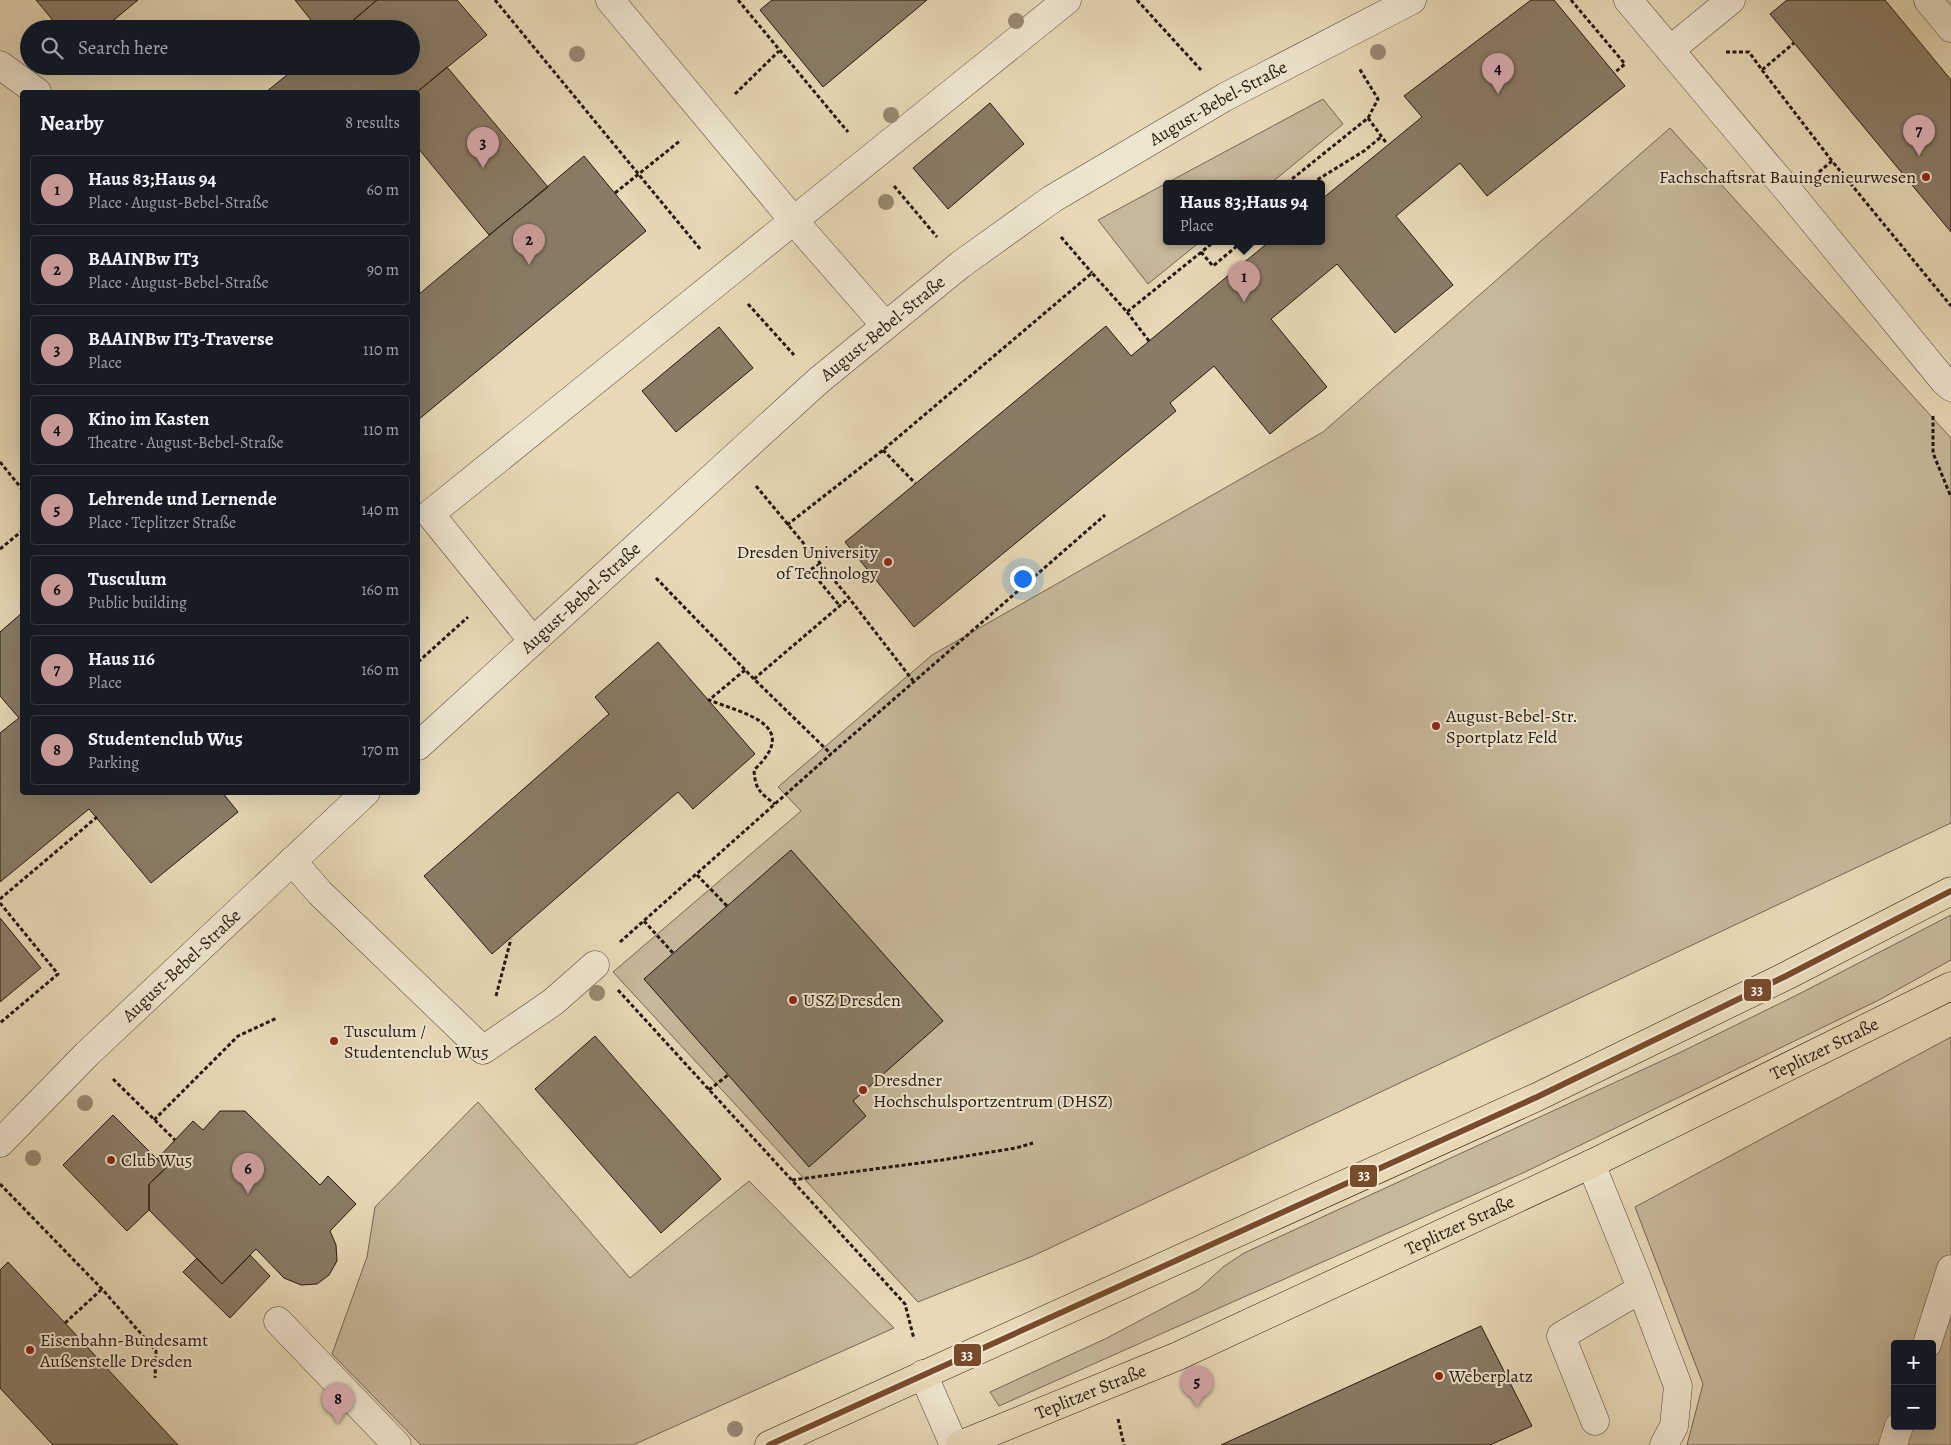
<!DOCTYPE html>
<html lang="en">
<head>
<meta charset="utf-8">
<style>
  :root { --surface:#171b24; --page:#20242c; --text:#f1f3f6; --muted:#9ea1a6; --line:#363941; --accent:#c59692 }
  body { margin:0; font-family:Alegreya,serif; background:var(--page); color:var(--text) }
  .controls { position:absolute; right:15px; bottom:15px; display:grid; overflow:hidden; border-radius:5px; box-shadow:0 5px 20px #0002 }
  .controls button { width:45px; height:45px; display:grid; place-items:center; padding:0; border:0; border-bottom:1px solid var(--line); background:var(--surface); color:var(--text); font:25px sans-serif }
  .you { position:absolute; left:1022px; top:578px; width:18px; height:18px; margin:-12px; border:4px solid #fff; border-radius:50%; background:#1a73e8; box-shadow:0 0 0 8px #1a73e833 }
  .badge { display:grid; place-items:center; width:32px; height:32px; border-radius:50%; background:var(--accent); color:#111; font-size:16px; font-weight:700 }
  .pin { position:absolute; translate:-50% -41px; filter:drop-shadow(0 1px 2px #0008) }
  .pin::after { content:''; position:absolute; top:26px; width:18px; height:15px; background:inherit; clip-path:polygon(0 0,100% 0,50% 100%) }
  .popup { position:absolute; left:1163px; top:180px; width:162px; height:65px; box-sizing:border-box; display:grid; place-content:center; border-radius:5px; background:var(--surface); filter:drop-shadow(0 1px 4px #0005); font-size:16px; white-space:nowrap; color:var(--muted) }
  .popup b { font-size:19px; color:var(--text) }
  .popup::after { content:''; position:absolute; left:50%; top:100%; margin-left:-10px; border:10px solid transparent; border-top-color:var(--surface) }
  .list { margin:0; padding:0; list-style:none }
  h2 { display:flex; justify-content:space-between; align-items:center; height:65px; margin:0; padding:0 20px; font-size:21px }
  h2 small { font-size:16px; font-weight:400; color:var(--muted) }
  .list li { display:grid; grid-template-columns:32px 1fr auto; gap:15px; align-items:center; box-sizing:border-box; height:70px; margin:0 10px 10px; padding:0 10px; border:1px solid var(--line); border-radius:5px }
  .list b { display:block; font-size:19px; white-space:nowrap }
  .list p { margin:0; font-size:16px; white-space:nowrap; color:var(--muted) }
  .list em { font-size:16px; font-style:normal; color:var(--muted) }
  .icon { flex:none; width:28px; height:28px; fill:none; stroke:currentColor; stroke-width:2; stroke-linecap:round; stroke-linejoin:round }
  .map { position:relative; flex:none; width:1951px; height:1445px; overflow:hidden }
  .search { position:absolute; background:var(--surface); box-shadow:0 5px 20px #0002; left:20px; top:20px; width:400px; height:55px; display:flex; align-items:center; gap:12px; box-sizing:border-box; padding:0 18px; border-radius:28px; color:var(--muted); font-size:19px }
  .panel { position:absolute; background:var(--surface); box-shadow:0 5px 20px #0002; left:20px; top:90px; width:400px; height:705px; border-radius:5px }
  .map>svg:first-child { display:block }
</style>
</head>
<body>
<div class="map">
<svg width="1951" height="1445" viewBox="0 0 1951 1445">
  <rect width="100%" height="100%" fill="#e7d9b6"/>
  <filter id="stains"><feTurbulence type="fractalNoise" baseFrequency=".004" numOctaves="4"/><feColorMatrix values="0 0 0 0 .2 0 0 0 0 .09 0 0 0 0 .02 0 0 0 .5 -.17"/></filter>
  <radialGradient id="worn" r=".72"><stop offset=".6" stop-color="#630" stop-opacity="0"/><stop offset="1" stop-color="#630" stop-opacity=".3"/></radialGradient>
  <path fill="#c6b89a" stroke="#756855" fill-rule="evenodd" d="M 1323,99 L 1343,124 L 1271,183 L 1166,183 L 1166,241 L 1201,241 L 1148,284 L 1098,220 Z
    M 1670,128 L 1951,438 L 1951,823 L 1033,1256 L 918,1302 L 613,972 L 801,811 L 778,787 L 932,655 L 1323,432 Z
    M 1951,915 L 1951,960 L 1879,1000 L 1525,1172 L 999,1406 L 990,1392 L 1107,1338 L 1199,1289 L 1223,1267 L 1244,1253 L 1681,1052 L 1799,994 Z
    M 1951,1037 L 1951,1445 L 1687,1445 L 1703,1384 L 1635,1207 ZM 1895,1344 L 1932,1344 L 1932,1426 L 1895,1426 Z
    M 478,1102 L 630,1278 L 749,1181 L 894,1328 L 633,1445 L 421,1445 L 332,1354 L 367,1257 L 375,1207 Z"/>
  <path fill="#897c66" stroke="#241810" d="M 36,0 L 138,0 L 103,29 L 60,29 Z
    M 295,0 L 377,0 L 343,29 L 318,29 Z
    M 377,0 L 457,0 L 487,35 L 417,92 L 266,92 L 298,66 L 411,66 L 411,29 L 343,29 Z
    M 772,0 L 927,0 L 823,87 L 760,10 Z
    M 1531,0 L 1554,0 L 1625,86 L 1487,196 L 1460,163 L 1396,216 L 1453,285 L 1395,333 L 1337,264 L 1271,319 L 1327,387 L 1270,434 L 1214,366 L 1170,403 L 1176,411 L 914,627 L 845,542 L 1106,326 L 1131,356 L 1270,241 L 1322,241 L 1322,199 L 1422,117 L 1404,96 Z
    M 1787,0 L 1885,0 L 1951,80 L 1951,232 L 1770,14 Z
    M 447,67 L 548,187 L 489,235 L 418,148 L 417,92 Z
    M 990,103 L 1024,144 L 948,209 L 913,168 Z
    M 584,156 L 646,231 L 418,420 L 418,295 Z
    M 719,327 L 753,368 L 676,432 L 642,391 Z
    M 22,613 L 22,792 L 222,792 L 238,812 L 151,883 L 89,809 L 0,882 L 0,733 L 19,718 L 0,696 L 0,632 Z
    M 658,642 L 755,754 L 693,809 L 678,792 L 492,954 L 424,876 L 609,714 L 595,697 Z
    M 791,850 L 943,1021 L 853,1101 L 866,1116 L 809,1167 L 644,979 Z
    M 0,918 L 41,968 L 0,1002 Z
    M 595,1036 L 721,1179 L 661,1233 L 535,1089 Z
    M 220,1111 L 245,1111 L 320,1185 L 328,1176 L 356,1204 L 330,1231 L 336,1245 L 337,1261 L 329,1275 L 317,1284 L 301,1285 L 284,1278 L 256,1249 L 222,1284 L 149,1210 L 149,1184 L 166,1168 L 157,1159 L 193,1121 L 203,1130 Z
    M 113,1115 L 166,1168 L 149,1184 L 149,1210 L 127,1231 L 63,1165 Z
    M 250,1255 L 270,1276 L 230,1318 L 183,1272 L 197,1258 L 222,1284 Z
    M 8,1262 L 65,1323 L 178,1445 L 53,1445 L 0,1388 L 0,1270 Z
    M 1481,1326 L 1532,1426 L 1490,1445 L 1221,1445 Z"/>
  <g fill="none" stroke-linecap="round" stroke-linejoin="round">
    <g stroke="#55483a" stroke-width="29">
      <g id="minor">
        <path d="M 610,0 L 794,221 L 885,325"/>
        <path d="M 1628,0 L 1791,194 L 1944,381 L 1951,387"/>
        <path d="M 1928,0 L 1951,28"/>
        <path d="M 1670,50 L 1731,0"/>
        <path d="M 0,65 L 37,92"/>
        <path d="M 533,641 L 430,514 L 1067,0"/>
        <path id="s1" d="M 418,746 L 818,381 L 960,265 L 1052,199 L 1225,97 L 1412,0"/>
        <path d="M 292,861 L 320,893 L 483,1050 L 553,1002 L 595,965"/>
        <path id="s2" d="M 0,1143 L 87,1054 L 366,792"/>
        <path d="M 1591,1164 L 1637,1278 L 1678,1386 L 1674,1426 L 1664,1445"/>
        <path d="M 278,1321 L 397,1445"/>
        <path d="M 1927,1344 L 1951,1269"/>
        <path d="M 923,1374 L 954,1445"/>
        <path d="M 1595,1421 L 1561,1336 L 1641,1289"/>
        <path d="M 1893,1445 L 1899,1426"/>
      </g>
    </g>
    <g stroke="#241810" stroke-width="29">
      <g id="major">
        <path d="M 769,1445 L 1537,1097 L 1786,976 L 1951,891"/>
        <path id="s3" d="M 960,1445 L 1178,1356 L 1591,1164 L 1951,986"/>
      </g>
    </g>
    <path stroke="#241810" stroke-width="3" stroke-dasharray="4 2.5" stroke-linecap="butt" d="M 495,0 L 701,250
      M 738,0 L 848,132
      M 1137,0 L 1201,70
      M 1571,0 L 1625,64 L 1614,73
      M 1726,52 L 1749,52 L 1762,70 L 1794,43
      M 1762,70 L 1832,161
      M 735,94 L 779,51
      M 1368,118 L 1387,144
      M 1819,172 L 1832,161 L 1951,306
      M 1287,183 L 1368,118 L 1378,99 L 1359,68
      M 1312,183 L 1364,151 L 1381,137
      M 894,186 L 937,237
      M 615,193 L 681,140
      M 1061,237 L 1092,273
      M 1201,252 L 1213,266 L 1243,241
      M 748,304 L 794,355
      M 1127,312 L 1149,341
      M 1933,416 L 1933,453 L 1951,497
      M 883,450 L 915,483
      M 0,462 L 22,489
      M 756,486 L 849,598 L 914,682
      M 787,525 L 883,450 L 1092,273 L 1127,312 L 1215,241
      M 0,549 L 22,531
      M 820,564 L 810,570 L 839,605
      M 656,578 L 754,679 L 831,754
      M 418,662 L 468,617
      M 745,670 L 709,700 C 745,714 802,725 754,770 C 755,789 760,793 775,804
      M 754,679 L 849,598
      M 697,875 L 727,906
      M 0,899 L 97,817
      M 0,903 L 58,974 L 0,1023
      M 644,921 L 673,953
      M 620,942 L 831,754 L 1105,515
      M 618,990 L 905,1304 L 914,1339
      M 496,996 L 511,939
      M 113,1079 L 175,1140
      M 709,1090 L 728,1075
      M 154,1120 L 238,1036 L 277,1018
      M 792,1180 L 942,1160 L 1016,1148 L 1033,1143
      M 0,1184 L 102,1289 L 156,1351 L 155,1378
      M 65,1323 L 102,1289
      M 1118,1419 L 1124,1445"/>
    <use href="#minor" stroke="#efe6d0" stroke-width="28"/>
    <use href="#major" stroke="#e7d9b6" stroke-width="28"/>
    <g stroke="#efe6d0" stroke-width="10">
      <path id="bus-1" d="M 769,1445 L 1537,1097 L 1786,976 L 1951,891"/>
    </g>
    <use href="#bus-1" stroke="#7a4b2a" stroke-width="6"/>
  </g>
  <g fill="#978971">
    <circle cx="1016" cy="21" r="8"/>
    <circle cx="1378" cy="52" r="8"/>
    <circle cx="577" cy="54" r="8"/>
    <circle cx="891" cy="115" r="8"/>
    <circle cx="886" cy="202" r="8"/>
    <circle cx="597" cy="993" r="8"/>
    <circle cx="85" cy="1103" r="8"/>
    <circle cx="33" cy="1158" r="8"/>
    <circle cx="735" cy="1429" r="8"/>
  </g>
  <g fill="#8f2418" stroke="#efe6d0" stroke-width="2">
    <circle cx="1926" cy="177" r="5"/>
    <circle cx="888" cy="562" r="5"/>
    <circle cx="1436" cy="726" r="5"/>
    <circle cx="793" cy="1000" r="5"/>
    <circle cx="334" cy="1041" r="5"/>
    <circle cx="863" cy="1090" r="5"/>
    <circle cx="111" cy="1160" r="5"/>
    <circle cx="30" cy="1350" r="5"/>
    <circle cx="1439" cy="1376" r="5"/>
  </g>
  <g text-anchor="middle" stroke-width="4" stroke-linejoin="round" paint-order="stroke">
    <g font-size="18" fill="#241810" stroke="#efe6d0">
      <text dy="6" stroke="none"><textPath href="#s1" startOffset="1030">August-Bebel-Straße</textPath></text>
      <text dy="6" stroke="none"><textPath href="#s1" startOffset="625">August-Bebel-Straße</textPath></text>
      <text dy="6" stroke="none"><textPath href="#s1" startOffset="220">August-Bebel-Straße</textPath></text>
      <text dy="6" stroke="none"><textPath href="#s2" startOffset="254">August-Bebel-Straße</textPath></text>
      <text dy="6" stroke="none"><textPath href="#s3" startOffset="951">Teplitzer Straße</textPath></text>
      <text dy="6" stroke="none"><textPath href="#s3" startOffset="546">Teplitzer Straße</textPath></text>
      <text dy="6" stroke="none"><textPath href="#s3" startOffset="141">Teplitzer Straße</textPath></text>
    </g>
    <g font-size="18" fill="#241810" stroke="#efe6d0" text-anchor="start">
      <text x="1916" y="183" text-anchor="end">Fachschaftsrat Bauingenieurwesen</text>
      <text x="878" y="558" text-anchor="end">Dresden University<tspan x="878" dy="21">of Technology</tspan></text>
      <text x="1446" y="722">August-Bebel-Str.<tspan x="1446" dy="21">Sportplatz Feld</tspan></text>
      <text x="803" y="1006">USZ Dresden</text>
      <text x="344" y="1037">Tusculum /<tspan x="344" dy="21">Studentenclub Wu5</tspan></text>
      <text x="873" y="1086">Dresdner<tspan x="873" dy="21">Hochschulsportzentrum (DHSZ)</tspan></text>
      <text x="121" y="1166">Club Wu5</text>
      <text x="40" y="1346">Eisenbahn-Bundesamt<tspan x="40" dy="21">Außenstelle Dresden</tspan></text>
      <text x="1449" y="1382">Weberplatz</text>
    </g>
  </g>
  <g stroke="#efe6d0" stroke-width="2">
    <rect x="1743" y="978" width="29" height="24" rx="5" fill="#7a4b2a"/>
    <rect x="1349" y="1164" width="29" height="24" rx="5" fill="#7a4b2a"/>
    <rect x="953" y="1343" width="29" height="24" rx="5" fill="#7a4b2a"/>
  </g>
  <g font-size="14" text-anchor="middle" font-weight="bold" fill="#fff">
    <text x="1757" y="995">33</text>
    <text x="1364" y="1180">33</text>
    <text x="967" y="1360">33</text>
  </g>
  <rect width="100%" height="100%" filter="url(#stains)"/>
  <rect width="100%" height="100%" fill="url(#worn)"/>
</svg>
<div class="controls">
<button>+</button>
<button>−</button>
</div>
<div class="you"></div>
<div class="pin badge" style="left:1244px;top:302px">1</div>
<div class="popup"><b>Haus 83;Haus 94</b>Place</div>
<div class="pin badge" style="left:529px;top:265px">2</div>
<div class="pin badge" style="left:483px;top:168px">3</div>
<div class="pin badge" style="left:1498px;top:94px">4</div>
<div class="pin badge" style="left:1197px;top:1407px">5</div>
<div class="pin badge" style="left:248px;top:1194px">6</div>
<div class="pin badge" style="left:1919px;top:156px">7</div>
<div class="pin badge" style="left:338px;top:1424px">8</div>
<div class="search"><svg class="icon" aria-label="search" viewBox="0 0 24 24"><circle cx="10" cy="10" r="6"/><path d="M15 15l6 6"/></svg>Search here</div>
<section class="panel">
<h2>Nearby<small>8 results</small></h2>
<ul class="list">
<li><span class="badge">1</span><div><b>Haus 83;Haus 94</b><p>Place · August-Bebel-Straße</p></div><em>60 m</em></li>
<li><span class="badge">2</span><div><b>BAAINBw IT3</b><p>Place · August-Bebel-Straße</p></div><em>90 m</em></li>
<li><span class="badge">3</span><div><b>BAAINBw IT3-Traverse</b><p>Place</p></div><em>110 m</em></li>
<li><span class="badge">4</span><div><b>Kino im Kasten</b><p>Theatre · August-Bebel-Straße</p></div><em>110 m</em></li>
<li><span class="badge">5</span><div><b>Lehrende und Lernende</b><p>Place · Teplitzer Straße</p></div><em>140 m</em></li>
<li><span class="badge">6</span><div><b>Tusculum</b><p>Public building</p></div><em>160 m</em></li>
<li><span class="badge">7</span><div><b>Haus 116</b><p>Place</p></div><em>160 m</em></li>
<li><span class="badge">8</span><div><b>Studentenclub Wu5</b><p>Parking</p></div><em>170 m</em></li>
</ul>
</section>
</div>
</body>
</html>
